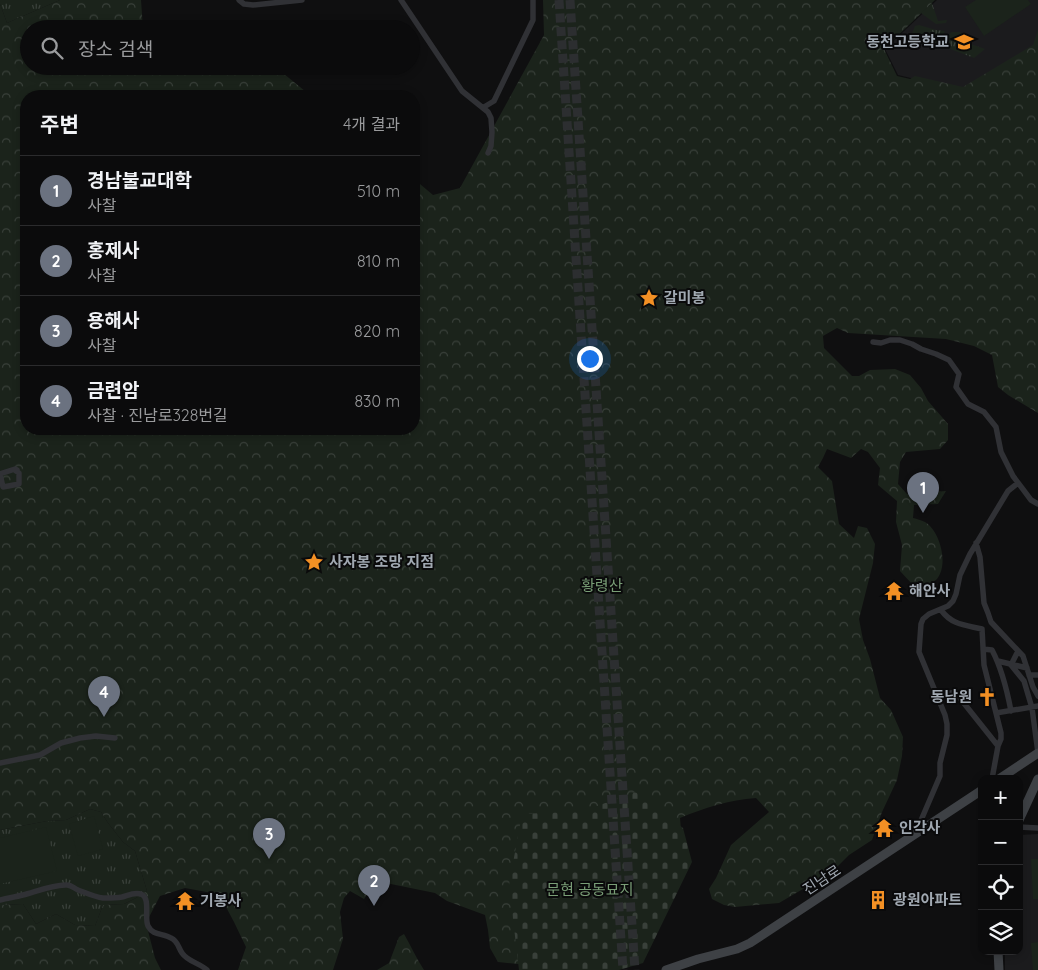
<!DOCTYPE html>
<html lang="ko">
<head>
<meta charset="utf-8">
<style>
  :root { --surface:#0b0b0c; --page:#141415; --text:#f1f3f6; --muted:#9a9b9d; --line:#2b2b2d; --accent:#f39024 }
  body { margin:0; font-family:Quicksand,"Noto Sans KR",sans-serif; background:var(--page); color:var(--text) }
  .controls { position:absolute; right:15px; bottom:15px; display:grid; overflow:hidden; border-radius:10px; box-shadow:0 2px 8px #0003 }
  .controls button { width:45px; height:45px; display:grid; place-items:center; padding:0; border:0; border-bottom:1px solid var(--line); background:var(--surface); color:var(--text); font:25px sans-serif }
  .you { position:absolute; left:589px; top:358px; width:18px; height:18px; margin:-12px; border:4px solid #fff; border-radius:50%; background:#1a73e8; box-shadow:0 0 0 8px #1a73e833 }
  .badge { display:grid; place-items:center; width:32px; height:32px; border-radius:50%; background:var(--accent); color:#fff; font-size:16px; font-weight:700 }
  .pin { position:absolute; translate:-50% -41px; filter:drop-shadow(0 1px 2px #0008) }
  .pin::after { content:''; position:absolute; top:26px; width:18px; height:15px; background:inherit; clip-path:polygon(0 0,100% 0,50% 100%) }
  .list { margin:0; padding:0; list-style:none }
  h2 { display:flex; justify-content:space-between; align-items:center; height:65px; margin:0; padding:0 20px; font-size:21px }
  h2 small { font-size:16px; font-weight:400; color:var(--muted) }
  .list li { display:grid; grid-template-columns:32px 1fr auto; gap:15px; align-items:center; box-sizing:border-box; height:70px; padding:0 20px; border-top:1px solid var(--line) }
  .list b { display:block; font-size:19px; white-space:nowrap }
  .list p { margin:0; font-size:16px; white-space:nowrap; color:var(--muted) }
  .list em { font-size:16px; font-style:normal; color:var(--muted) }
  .icon { flex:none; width:28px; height:28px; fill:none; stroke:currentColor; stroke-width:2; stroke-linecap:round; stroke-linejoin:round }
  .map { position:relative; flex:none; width:1038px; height:970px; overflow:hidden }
  .search { position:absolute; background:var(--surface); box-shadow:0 2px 8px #0003; left:20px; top:20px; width:400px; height:55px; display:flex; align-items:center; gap:12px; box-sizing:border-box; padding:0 18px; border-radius:28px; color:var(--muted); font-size:19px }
  .panel { position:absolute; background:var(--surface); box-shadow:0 2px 8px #0003; left:20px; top:90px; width:400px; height:345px; border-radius:20px }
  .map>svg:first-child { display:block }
</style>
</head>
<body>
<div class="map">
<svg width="1038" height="970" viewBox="0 0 1038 970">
  <defs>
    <pattern id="grass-tufts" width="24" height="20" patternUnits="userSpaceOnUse" patternTransform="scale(1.25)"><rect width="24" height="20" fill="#1b231b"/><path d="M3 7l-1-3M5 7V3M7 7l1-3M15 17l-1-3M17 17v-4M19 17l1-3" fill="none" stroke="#39403a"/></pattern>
    <pattern id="forest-crowns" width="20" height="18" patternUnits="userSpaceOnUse" patternTransform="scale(1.25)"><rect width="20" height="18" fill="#1b231b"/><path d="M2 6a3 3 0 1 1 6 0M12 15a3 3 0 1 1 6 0" fill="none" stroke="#39403a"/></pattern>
    <pattern id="cemetery-stones" width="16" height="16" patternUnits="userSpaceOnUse" patternTransform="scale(1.25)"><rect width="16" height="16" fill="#1b231b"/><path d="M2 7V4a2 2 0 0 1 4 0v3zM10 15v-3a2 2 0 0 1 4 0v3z" fill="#39403a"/></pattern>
  </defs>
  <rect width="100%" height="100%" fill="#0f0f10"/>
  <path fill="#1b1b1d" d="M 937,0 L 1038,0 L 1038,37 L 1035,47 L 966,91 L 898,75 L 885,49 Z
    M 1038,834 L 1038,970 L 1005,970 L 1005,951 L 1019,951 L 1019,835 Z"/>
  <path fill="url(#grass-tufts)" d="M 0,0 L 60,0 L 7,23 L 0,4 Z
    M 932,3 L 938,21 L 947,20 L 946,23 L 936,24 L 921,13 Z
    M 919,25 L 936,30 L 945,31 L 939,44 L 912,34 L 915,26 Z
    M 952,32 L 960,32 L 966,37 L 965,42 L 985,49 L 974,58 L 945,47 L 950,33 Z
    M 90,809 L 101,812 L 108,823 L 123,842 L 135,851 L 147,891 L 136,898 L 124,904 L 103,905 L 95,926 L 75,925 L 56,914 L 36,924 L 23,904 L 0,905 L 0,830 L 47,821 L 66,820 Z"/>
  <path fill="url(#forest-crowns)" d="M 60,0 L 141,0 L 143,29 L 29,29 L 29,66 L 223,66 L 231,69 L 278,69 L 311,96 L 26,96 L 26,429 L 414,429 L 414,179 L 433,195 L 460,188 L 544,35 L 543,0 L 935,0 L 884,49 L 897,76 L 910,79 L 915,76 L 963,87 L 1033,45 L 1038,30 L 1038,413 L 1008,395 L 998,387 L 992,355 L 974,346 L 946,339 L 848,333 L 837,328 L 823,336 L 824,348 L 852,376 L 859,376 L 870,370 L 895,369 L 910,375 L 921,388 L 928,401 L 948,424 L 948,440 L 940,449 L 906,452 L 900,462 L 898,484 L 907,494 L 946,491 L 938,504 L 914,505 L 913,518 C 917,519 921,520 925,522 C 940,531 949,564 937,579 C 934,582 928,585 924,588 L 913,585 L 900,571 L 902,545 L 896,522 L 897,501 L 878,485 L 880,468 L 868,452 L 861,449 L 851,458 L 827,449 L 823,458 L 818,467 L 832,481 L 839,524 L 854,538 L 858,526 L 867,528 L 875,544 L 873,563 L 859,619 L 863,640 L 870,659 L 880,698 L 891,710 L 903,737 L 902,756 L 897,780 L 882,812 L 872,840 L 849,855 L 832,872 L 779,903 L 735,907 L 724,905 L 712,899 L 709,889 L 716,878 L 731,845 L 769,812 L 756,798 C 729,800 704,808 680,818 L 682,841 L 528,965 L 498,962 L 490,948 L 488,930 L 485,915 L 447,901 L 435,893 L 386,883 L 371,889 L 364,899 L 350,891 L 344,898 L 340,912 L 343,939 L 333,970 L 238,970 L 246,947 L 234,922 L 226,907 L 212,893 L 185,888 L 160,896 L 146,923 L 155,958 L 161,970 L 0,970 L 0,905 L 23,904 L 36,924 L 56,914 L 75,925 L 95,926 L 103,905 L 124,904 L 136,898 L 147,891 L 135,851 L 123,842 L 108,823 L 101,812 L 90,809 L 66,820 L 47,821 L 0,830 L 0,4 L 7,23 Z
    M 404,934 C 411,946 416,958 424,970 L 377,970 L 389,963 L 399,937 Z"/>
  <path fill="url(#cemetery-stones)" d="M 636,792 L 683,828 L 692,862 L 643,963 L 619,970 L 519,970 L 509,885 L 522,814 L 583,811 Z"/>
  <path fill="#1b231b" d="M 976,0 L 1028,0 L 1031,4 L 984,36 L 965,7 Z
    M 94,816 L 103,849 L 78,856 L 69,824 Z
    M 46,827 L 57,871 L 0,884 L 0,838 Z
    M 1031,859 L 1038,859 L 1038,899 L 1033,899 Z
    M 1038,942 L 1038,970 L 1033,970 L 1031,943 Z"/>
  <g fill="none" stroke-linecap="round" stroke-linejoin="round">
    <path stroke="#2c2e30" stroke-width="9" stroke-dasharray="9 4.5" stroke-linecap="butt" d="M 559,0 L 623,970
      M 570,0 L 635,970"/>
    <path stroke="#303135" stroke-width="5.5" d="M 239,0 L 244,4 L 253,5 L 302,0
      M 401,0 L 462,91 L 488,112 L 491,118 L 492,132 L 491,146 L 488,153
      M 484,107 L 494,101 L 533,20 L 533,0
      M 873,342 L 881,343 L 890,340 L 900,340 L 912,344 L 921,349 L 936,354 L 949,360 L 959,374 L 956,387 L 968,404 L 984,412 L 996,427 L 1001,452 L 1013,476 L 1031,500 L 1038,504
      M 15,469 L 17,470 L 16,471 L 19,473 L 19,484 L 3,487 L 0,474 Z
      M 976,543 L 980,557 L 984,603 L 988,613 L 991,622 L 1023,656 L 1033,687 L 1038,696
      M 941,610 C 952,625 965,625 982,629
      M 982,629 L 984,665 L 1001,733 L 1001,739 L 998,746 L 992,779
      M 983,649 L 992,650 C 1002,669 1007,690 1011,711
      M 998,661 L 1027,668
      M 1011,665 L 1024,681 L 1032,708 L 1038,753
      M 1011,665 L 1018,651
      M 1029,675 L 1038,675
      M 938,696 L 955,692 L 998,746
      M 996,713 L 1038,706
      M 0,763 L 40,755 L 61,743 L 80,738 L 96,736 L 115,738
      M 1019,827 L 1038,828
      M 916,832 L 940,776 L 940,763 L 947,735 L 947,724 L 945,715 L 919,652 L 921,624 L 923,619 L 929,614 L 948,606 L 953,601 L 956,594 L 960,575 L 970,554 L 1008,491 L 1018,483
      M 0,900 C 8,898 15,897 23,895 C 35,892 54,884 67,885 C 71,885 74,888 78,890 C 86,893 95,897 103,898 C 109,898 117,898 122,897 C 129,895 134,892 141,894 C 151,898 144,918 148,926 C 153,936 163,933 171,938 C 178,941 178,947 182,953 C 188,962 200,963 207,970"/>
    <path stroke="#3e4145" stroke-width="9" d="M 999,779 L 1038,753
      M 1019,820 L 1038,779
      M 998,951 L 999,970
      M 666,970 L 698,959 L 737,949 L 750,943 L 982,790"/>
  </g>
  <defs>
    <g id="school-bare" transform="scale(1.5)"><path d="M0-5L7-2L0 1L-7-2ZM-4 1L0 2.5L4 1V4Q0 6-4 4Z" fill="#f39024" stroke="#0a0a0b" stroke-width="2.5" paint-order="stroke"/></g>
    <g id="sight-bare" transform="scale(1.5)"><path d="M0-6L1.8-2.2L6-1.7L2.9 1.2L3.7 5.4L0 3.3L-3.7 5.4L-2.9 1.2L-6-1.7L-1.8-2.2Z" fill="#f39024" stroke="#0a0a0b" stroke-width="2.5" paint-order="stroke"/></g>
    <g id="temple-bare" transform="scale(1.5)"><path d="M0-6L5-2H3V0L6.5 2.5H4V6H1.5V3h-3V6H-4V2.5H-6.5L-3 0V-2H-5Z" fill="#f39024" stroke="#0a0a0b" stroke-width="2.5" paint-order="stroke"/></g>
    <g id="church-bare" transform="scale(1.5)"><path d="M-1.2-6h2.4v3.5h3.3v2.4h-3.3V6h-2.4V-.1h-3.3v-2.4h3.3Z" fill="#f39024" stroke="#0a0a0b" stroke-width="2.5" paint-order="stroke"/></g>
    <g id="building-bare" transform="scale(1.5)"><path d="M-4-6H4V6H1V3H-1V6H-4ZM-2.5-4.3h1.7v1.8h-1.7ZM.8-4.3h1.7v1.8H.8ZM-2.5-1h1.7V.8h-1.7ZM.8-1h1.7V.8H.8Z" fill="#f39024" stroke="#0a0a0b" stroke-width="2.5" paint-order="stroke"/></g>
  </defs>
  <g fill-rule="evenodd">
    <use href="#school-bare" x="964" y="42"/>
    <use href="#sight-bare" x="649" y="298"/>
    <use href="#sight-bare" x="314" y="562"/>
    <use href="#temple-bare" x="894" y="591"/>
    <use href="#church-bare" x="987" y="697"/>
    <use href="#temple-bare" x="884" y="828"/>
    <use href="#building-bare" x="878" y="900"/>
    <use href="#temple-bare" x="185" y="901"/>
  </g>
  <g text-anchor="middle" stroke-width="4" stroke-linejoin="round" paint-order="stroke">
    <g font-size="15" font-weight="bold" fill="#a0a8b1" stroke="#0a0a0b" text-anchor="start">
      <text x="949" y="47" text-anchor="end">동천고등학교</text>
      <text x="664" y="303">갈미봉</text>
      <text x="329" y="567">사자봉 조망 지점</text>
      <text x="909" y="596">해안사</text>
      <text x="972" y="702" text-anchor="end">동남원</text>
      <text x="899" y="833">인각사</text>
      <text x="893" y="905">광원아파트</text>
      <text x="200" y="906">기봉사</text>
    </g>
    <g font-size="15" fill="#799d76" stroke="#0a0a0b">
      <text x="602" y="591">황령산</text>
      <text x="590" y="895">문현 공동묘지</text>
    </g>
    <g font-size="15" fill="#a0a8b1" stroke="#0a0a0b">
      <text transform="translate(822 880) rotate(-33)" y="5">진남로</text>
    </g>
  </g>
</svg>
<div class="controls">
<button>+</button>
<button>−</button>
<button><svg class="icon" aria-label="locate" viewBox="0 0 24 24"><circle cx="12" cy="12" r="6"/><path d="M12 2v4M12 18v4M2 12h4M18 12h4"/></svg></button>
<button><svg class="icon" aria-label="layers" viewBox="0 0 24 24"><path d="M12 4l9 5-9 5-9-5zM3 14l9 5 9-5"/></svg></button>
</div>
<div class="you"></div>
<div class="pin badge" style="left:923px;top:513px;background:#6b7280">1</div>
<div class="pin badge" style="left:374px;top:906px;background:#6b7280">2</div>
<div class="pin badge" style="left:269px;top:859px;background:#6b7280">3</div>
<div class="pin badge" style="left:104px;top:717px;background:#6b7280">4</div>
<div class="search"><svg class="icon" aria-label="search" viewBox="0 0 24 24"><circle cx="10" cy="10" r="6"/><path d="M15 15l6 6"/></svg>장소 검색</div>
<section class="panel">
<h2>주변<small>4개 결과</small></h2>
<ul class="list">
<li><span class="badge" style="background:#6b7280">1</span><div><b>경남불교대학</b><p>사찰</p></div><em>510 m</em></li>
<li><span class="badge" style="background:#6b7280">2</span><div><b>홍제사</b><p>사찰</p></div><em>810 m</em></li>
<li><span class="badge" style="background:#6b7280">3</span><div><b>용해사</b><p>사찰</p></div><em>820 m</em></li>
<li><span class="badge" style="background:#6b7280">4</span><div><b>금련암</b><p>사찰 · 진남로328번길</p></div><em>830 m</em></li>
</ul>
</section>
</div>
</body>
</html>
